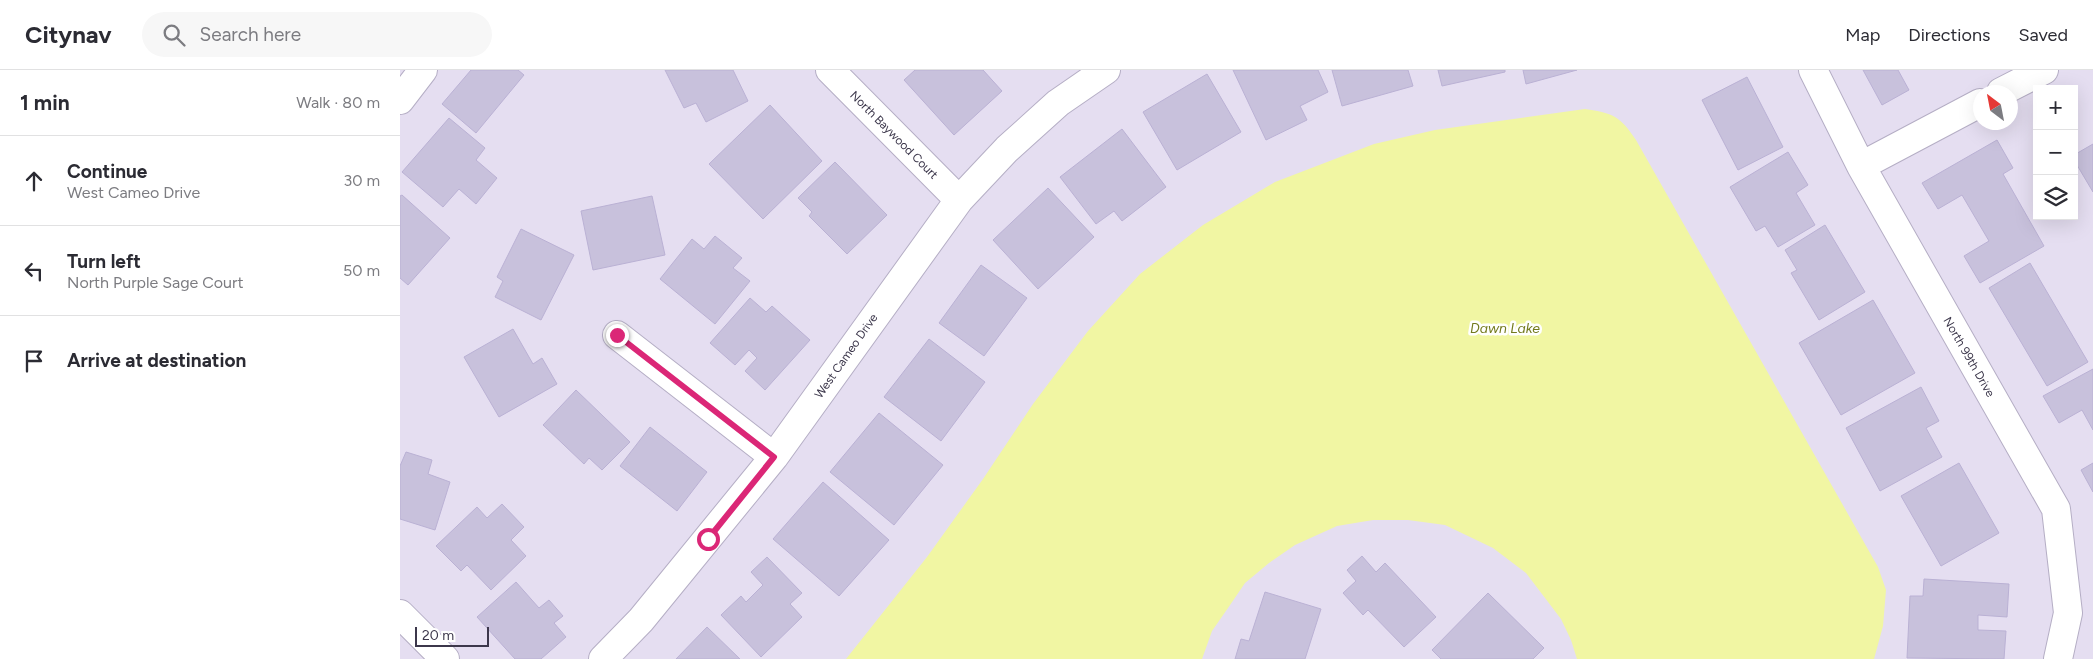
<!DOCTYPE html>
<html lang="en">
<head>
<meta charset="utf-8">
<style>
  :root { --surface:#fff; --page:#f7f7f7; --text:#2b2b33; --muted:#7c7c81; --line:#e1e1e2 }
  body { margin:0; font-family:Figtree,sans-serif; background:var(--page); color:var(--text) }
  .controls { position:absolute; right:15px; top:15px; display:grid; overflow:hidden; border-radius:0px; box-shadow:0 5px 20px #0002 }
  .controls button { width:45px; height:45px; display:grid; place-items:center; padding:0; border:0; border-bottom:1px solid var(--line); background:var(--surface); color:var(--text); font:25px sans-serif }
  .compass { position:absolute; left:1573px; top:15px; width:45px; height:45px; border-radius:50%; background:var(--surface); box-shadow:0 5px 20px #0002; rotate:328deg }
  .scale { position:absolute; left:15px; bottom:12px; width:74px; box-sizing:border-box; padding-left:5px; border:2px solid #3c374b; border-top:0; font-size:14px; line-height:18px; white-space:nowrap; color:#3c374b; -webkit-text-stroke:4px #fff; paint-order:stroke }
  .stop { position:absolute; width:15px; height:15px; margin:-11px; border:4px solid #db2777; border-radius:50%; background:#fff }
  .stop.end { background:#db2777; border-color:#fff; box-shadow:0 1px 5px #0008 }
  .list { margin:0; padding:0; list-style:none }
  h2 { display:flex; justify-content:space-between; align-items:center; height:65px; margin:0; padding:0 20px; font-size:21px }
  h2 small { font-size:16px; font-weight:400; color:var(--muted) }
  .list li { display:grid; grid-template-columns:32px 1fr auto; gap:15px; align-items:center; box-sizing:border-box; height:90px; padding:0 20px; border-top:1px solid var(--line) }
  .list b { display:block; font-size:19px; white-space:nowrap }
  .list p { margin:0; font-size:16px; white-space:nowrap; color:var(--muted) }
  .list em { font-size:16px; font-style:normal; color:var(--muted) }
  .icon { flex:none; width:28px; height:28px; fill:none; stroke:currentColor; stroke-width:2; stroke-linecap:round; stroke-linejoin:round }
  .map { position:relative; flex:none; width:1693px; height:589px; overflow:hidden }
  header { display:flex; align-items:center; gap:30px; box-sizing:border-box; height:70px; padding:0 25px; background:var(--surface); border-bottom:1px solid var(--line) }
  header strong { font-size:24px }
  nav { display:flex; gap:28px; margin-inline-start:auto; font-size:18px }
  .search { width:350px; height:45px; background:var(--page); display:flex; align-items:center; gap:12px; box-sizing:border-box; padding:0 18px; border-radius:28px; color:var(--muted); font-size:19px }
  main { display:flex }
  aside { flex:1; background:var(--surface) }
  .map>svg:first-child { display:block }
</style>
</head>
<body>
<header>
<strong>Citynav</strong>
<div class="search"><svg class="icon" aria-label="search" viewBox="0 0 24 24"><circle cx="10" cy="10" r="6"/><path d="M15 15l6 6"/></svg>Search here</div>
<nav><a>Map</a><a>Directions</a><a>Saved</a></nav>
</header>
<main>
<aside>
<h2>1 min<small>Walk · 80 m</small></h2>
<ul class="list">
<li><svg class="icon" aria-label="ahead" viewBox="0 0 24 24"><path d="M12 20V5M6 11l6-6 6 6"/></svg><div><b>Continue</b><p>West Cameo Drive</p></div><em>30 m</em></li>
<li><svg class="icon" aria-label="left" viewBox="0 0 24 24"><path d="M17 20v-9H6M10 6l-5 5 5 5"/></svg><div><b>Turn left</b><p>North Purple Sage Court</p></div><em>50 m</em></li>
<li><svg class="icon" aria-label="arrive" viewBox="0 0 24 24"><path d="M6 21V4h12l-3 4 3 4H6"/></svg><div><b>Arrive at destination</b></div></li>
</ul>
</aside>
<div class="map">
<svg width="1693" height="589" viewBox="0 0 1693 589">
  <rect width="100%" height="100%" fill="#eeeaf6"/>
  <path fill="#e5def1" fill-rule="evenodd" d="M 0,0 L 1693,0 L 1693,589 L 0,589 ZM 1637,19 L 1674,19 L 1674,146 L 1637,146 ZM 1580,22 L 1610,22 L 1610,52 L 1580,52 Z"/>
  <path fill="#f1f6a3" d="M 1185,39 C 1213,43 1220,46 1236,70 L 1478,497 L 1486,520 L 1483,556 L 1474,589 L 1177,589 L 1171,570 L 1161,549 L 1126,503 L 1093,478 L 1045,455 L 1008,450 L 973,450 L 937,456 L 895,475 L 869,493 L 845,513 L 828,538 L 812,561 L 802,589 L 446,589 L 527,487 L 583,409 L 633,334 L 688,261 L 740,204 L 803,155 L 875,112 L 974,74 L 1035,60 Z"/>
  <path fill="#c8c1dc" stroke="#bab1d4" d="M 71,0 L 118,0 L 124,5 L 76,63 L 42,34 Z
    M 265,0 L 333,0 L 348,31 L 306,52 L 296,33 L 284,38 Z
    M 515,0 L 583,0 L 602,21 L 554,65 L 504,10 Z
    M 833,0 L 918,0 L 928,22 L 900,36 L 907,50 L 866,70 Z
    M 932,0 L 1008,0 L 1013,16 L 942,36 Z
    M 1038,0 L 1105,0 L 1105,2 L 1042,16 Z
    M 1123,0 L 1177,0 L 1126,14 Z
    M 1463,0 L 1498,0 L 1509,20 L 1482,35 Z
    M 807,4 L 841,62 L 777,100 L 743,42 Z
    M 1347,7 L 1383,77 L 1338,100 L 1302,30 Z
    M 370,35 L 422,91 L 363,149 L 309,94 Z
    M 49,48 L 85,78 L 76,90 L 97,108 L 76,134 L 59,119 L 43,137 L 2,102 Z
    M 722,59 L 766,117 L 722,151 L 714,141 L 696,154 L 660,107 Z
    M 1597,70 L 1613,98 L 1603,104 L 1644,176 L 1580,213 L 1564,186 L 1589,171 L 1562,125 L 1538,139 L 1522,113 Z
    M 1693,74 L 1693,122 L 1674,90 L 1674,85 Z
    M 1388,82 L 1408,115 L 1396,123 L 1415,155 L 1378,177 L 1365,156 L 1356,161 L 1330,117 Z
    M 435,92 L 487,145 L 447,184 L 409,146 L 412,142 L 398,128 Z
    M 648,118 L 694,167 L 638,219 L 593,170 Z
    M 2,125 L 50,168 L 8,215 L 0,208 L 0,126 Z
    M 252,126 L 265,185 L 193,200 L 181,141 Z
    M 1425,155 L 1465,222 L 1419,250 L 1391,203 L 1397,200 L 1385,180 Z
    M 121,159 L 174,185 L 141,250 L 95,227 L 103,211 L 97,207 Z
    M 315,166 L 342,188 L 333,198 L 350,211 L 315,254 L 260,209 L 292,169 L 304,179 Z
    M 1630,193 L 1688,292 L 1647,316 L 1589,218 Z
    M 581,195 L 627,228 L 584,286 L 539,253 Z
    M 350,228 L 366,242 L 372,236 L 410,270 L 365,320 L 345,301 L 357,288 L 349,280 L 335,295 L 310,273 Z
    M 1473,230 L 1515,303 L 1441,345 L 1399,273 Z
    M 113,259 L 133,294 L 142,288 L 157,314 L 99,347 L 64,287 Z
    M 529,269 L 585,312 L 541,371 L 484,327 Z
    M 1693,299 L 1693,360 L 1682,340 L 1659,353 L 1643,326 Z
    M 1521,317 L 1539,351 L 1526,358 L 1542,387 L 1480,421 L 1446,358 Z
    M 176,320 L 230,372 L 202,400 L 189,388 L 184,394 L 143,355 Z
    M 479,343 L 543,395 L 494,455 L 430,402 Z
    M 250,357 L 307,402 L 277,441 L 220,396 Z
    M 6,382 L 32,390 L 28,404 L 50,412 L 35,460 L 0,449 L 0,396 Z
    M 1559,393 L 1599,463 L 1541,496 L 1501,426 Z
    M 1693,393 L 1693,422 L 1681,400 Z
    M 423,412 L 489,470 L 439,526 L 373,469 Z
    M 102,434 L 124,457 L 111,470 L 126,486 L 91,520 L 67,495 L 61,501 L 36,476 L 77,437 L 87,448 Z
    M 962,486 L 976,502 L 985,493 L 1036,547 L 1004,577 L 968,540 L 963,545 L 943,523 L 956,511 L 947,500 Z
    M 367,487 L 402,523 L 390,534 L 402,547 L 361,587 L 321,545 L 341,526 L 346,532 L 363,515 L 351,502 Z
    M 1524,509 L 1609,514 L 1607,547 L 1578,545 L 1578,560 L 1606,561 L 1604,589 L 1507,588 L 1510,526 L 1523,526 Z
    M 116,512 L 139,538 L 149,530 L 163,546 L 154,553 L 166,567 L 141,589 L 115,589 L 77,547 Z
    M 865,522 L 921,539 L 905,589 L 835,589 L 841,569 L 849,571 Z
    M 1088,523 L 1144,578 L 1133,589 L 1041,589 L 1032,580 Z
    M 307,557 L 340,589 L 276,589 Z"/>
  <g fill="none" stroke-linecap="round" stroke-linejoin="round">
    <g stroke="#b5aec5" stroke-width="30">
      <path id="street" d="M 430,0 L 559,130
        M 1413,0 L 1461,96 L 1656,439 L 1668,543 L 1658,589
        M 1601,22 L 1644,0
        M 0,30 L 23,0
        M 1461,96 L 1580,33
        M 217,265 L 374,387
        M 0,544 L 45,589
        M 203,589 L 241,550 L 374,387 L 559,130 L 607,79 L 658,33 L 706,0"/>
    </g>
    <use href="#street" stroke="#fff" stroke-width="28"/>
  </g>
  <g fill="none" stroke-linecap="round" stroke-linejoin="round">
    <path stroke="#db2777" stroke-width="6" d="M 217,265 L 374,387 L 308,469"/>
  </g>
  <g text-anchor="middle" stroke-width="5" stroke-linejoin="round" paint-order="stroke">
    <g font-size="12" fill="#3c374b" stroke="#fff">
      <text transform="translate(494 65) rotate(45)" y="4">North Baywood Court</text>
      <text transform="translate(446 286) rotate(-55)" y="4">West Cameo Drive</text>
      <text transform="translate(1569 287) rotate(60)" y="4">North 99th Drive</text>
    </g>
    <g font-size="14" font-style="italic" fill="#737a1e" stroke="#fff">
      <text x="1105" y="263">Dawn Lake</text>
    </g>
  </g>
</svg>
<div class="controls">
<button>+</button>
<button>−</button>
<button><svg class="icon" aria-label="layers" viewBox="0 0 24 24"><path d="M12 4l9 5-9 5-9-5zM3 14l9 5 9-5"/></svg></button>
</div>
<svg class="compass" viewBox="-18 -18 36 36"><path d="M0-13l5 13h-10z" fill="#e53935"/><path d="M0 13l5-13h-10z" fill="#7c7c81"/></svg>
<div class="scale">20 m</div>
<div class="stop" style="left:308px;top:469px"></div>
<div class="stop end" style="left:217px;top:265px"></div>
</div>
</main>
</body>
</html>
